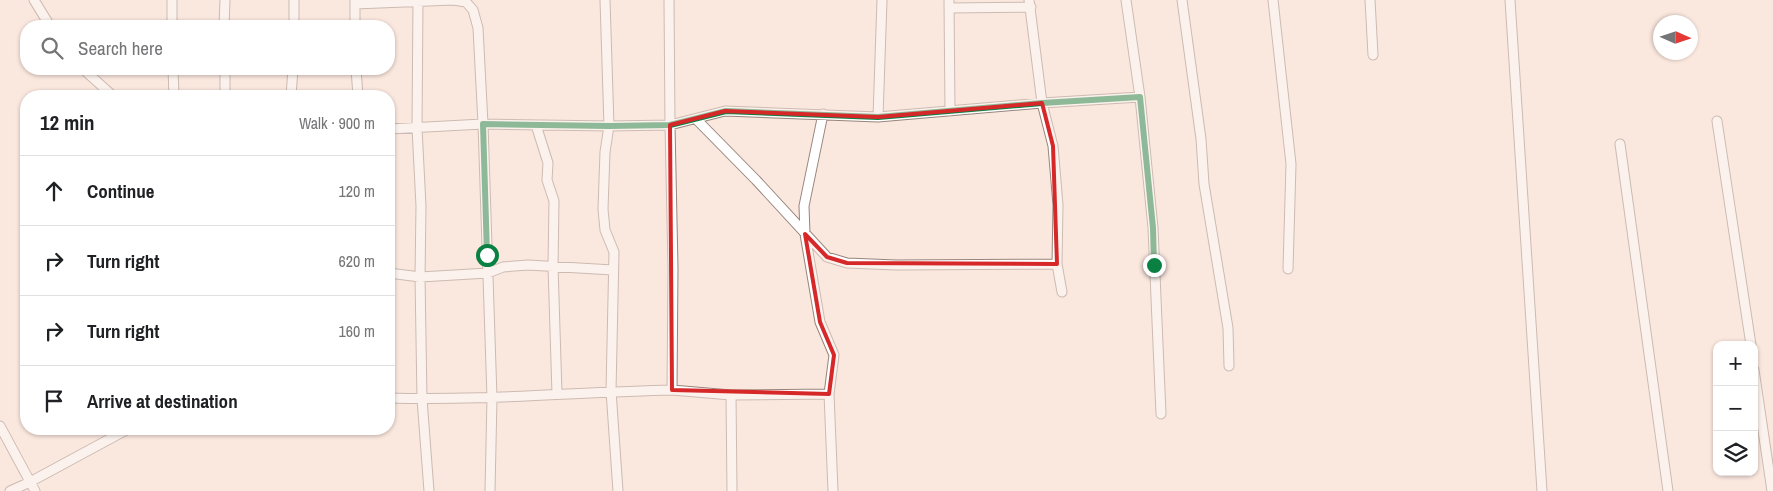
<!DOCTYPE html>
<html lang="en">
<head>
<meta charset="utf-8">
<style>
  :root { --surface:#fff; --page:#f6f6f6; --text:#202124; --muted:#757577; --line:#e0e0e0 }
  body { margin:0; font-family:"Archivo Narrow",sans-serif; background:var(--page); color:var(--text) }
  .controls { position:absolute; right:15px; bottom:15px; display:grid; overflow:hidden; border-radius:10px; box-shadow:0 1px 4px #0004 }
  .controls button { width:45px; height:45px; display:grid; place-items:center; padding:0; border:0; border-bottom:1px solid var(--line); background:var(--surface); color:var(--text); font:25px sans-serif }
  .compass { position:absolute; left:1653px; top:15px; width:45px; height:45px; border-radius:50%; background:var(--surface); box-shadow:0 1px 4px #0004; rotate:93deg }
  .stop { position:absolute; width:15px; height:15px; margin:-11px; border:4px solid #0b8043; border-radius:50%; background:#fff }
  .stop.end { background:#0b8043; border-color:#fff; box-shadow:0 1px 5px #0008 }
  .list { margin:0; padding:0; list-style:none }
  h2 { display:flex; justify-content:space-between; align-items:center; height:65px; margin:0; padding:0 20px; font-size:21px }
  h2 small { font-size:16px; font-weight:400; color:var(--muted) }
  .list li { display:grid; grid-template-columns:32px 1fr auto; gap:15px; align-items:center; box-sizing:border-box; height:70px; padding:0 20px; border-top:1px solid var(--line) }
  .list b { display:block; font-size:19px; white-space:nowrap }
  .list em { font-size:16px; font-style:normal; color:var(--muted) }
  .icon { flex:none; width:28px; height:28px; fill:none; stroke:currentColor; stroke-width:2; stroke-linecap:round; stroke-linejoin:round }
  .map { position:relative; flex:none; width:1773px; height:491px; overflow:hidden }
  .search { position:absolute; background:var(--surface); box-shadow:0 1px 4px #0004; left:20px; top:20px; width:375px; height:55px; display:flex; align-items:center; gap:12px; box-sizing:border-box; padding:0 18px; border-radius:20px; color:var(--muted); font-size:19px }
  .panel { position:absolute; background:var(--surface); box-shadow:0 1px 4px #0004; left:20px; top:90px; width:375px; height:345px; border-radius:20px }
  .map>svg:first-child { display:block }
</style>
</head>
<body>
<div class="map">
<svg width="1773" height="491" viewBox="0 0 1773 491">
  <rect width="100%" height="100%" fill="#fae7de"/>
  <g fill="none" stroke-linecap="round" stroke-linejoin="round">
    <g stroke="#96857c" stroke-width="11">
      <path id="minor" d="M 34,0 L 50,26
        M 355,0 L 355,4 L 453,0 L 466,2 L 473,10 L 478,28 L 483,124 L 492,398 L 490,491
        M 418,0 L 417,128 L 421,206 L 420,277 L 422,399 L 429,491
        M 605,0 L 609,126 L 605,152 L 603,209 L 605,230 L 614,252 L 611,391 L 618,491
        M 949,0 L 950,111
        M 1029,0 L 1042,103 L 1053,146 L 1058,205 L 1057,264 L 1062,292
        M 1126,0 L 1140,97 L 1153,228 L 1161,414
        M 1182,0 L 1201,139 L 1204,184 L 1228,328 L 1229,366
        M 1273,0 L 1291,164 L 1288,269
        M 1370,0 L 1373,55
        M 1510,0 L 1542,491
        M 355,4 L 355,26
        M 949,8 L 1031,7
        M 172,26 L 172,0
        M 224,26 L 225,0
        M 294,26 L 294,0
        M 83,69 L 113,96
        M 173,69 L 174,96
        M 225,69 L 225,96
        M 356,69 L 358,96
        M 291,96 L 293,69
        M 823,114 L 804,206 L 805,234 L 820,322 L 834,355 L 829,394 L 833,491
        M 878,117 L 882,0
        M 696,119 L 756,180 L 827,257 L 847,263 L 896,265 L 1057,264
        M 1717,121 L 1751,345
        M 536,125 L 548,163 L 547,180 L 554,201 L 553,266 L 557,394
        M 389,129 L 483,124 L 609,126 L 670,125 L 669,0
        M 1620,144 L 1668,491
        M 389,273 L 420,277 L 488,273 L 503,267 L 528,265 L 613,270
        M 1754,370 L 1772,491
        M 672,390 L 731,395 L 829,394
        M 731,395 L 732,491
        M 389,398 C 483,401 578,392 672,390 L 673,268 L 670,125 L 725,111 L 878,117 L 1042,103 L 1140,97
        M 0,426 L 35,491
        M 10,491 L 30,482 L 128,429"/>
    </g>
    <use href="#minor" stroke="#fff" stroke-width="9"/>
  </g>
  <g fill="none" stroke-linecap="round" stroke-linejoin="round">
    <path stroke="#0b8043" stroke-width="6" d="M 487,255 L 483,124 L 609,126 L 670,125 L 726,111 L 878,117 L 1042,103 L 1140,97 L 1153,228 L 1154,265"/>
  </g>
  <path d="M0 0H1773V491H0ZM 1042,103 L 1053,146 L 1057,264 L 847,263 L 827,257 L 805,234 L 820,322 L 834,355 L 829,394 L 672,390 L 670,125 L 725,111 L 878,117 Z" fill="#fae7de" fill-opacity=".55" fill-rule="evenodd"/>
  <path fill="none" stroke="#d62828" stroke-width="4" stroke-linejoin="round" d="M 1042,103 L 1053,146 L 1057,264 L 847,263 L 827,257 L 805,234 L 820,322 L 834,355 L 829,394 L 672,390 L 670,125 L 725,111 L 878,117 Z"/>
</svg>
<div class="controls">
<button>+</button>
<button>−</button>
<button><svg class="icon" aria-label="layers" viewBox="0 0 24 24"><path d="M12 4l9 5-9 5-9-5zM3 14l9 5 9-5"/></svg></button>
</div>
<svg class="compass" viewBox="-18 -18 36 36"><path d="M0-13l5 13h-10z" fill="#e53935"/><path d="M0 13l5-13h-10z" fill="#757577"/></svg>
<div class="stop" style="left:487px;top:255px"></div>
<div class="stop end" style="left:1154px;top:265px"></div>
<div class="search"><svg class="icon" aria-label="search" viewBox="0 0 24 24"><circle cx="10" cy="10" r="6"/><path d="M15 15l6 6"/></svg>Search here</div>
<section class="panel">
<h2>12 min<small>Walk · 900 m</small></h2>
<ul class="list">
<li><svg class="icon" aria-label="ahead" viewBox="0 0 24 24"><path d="M12 20V5M6 11l6-6 6 6"/></svg><div><b>Continue</b></div><em>120 m</em></li>
<li><svg class="icon" aria-label="right" viewBox="0 0 24 24"><path d="M7 20v-9h11M14 6l5 5-5 5"/></svg><div><b>Turn right</b></div><em>620 m</em></li>
<li><svg class="icon" aria-label="right" viewBox="0 0 24 24"><path d="M7 20v-9h11M14 6l5 5-5 5"/></svg><div><b>Turn right</b></div><em>160 m</em></li>
<li><svg class="icon" aria-label="arrive" viewBox="0 0 24 24"><path d="M6 21V4h12l-3 4 3 4H6"/></svg><div><b>Arrive at destination</b></div></li>
</ul>
</section>
</div>
</body>
</html>
